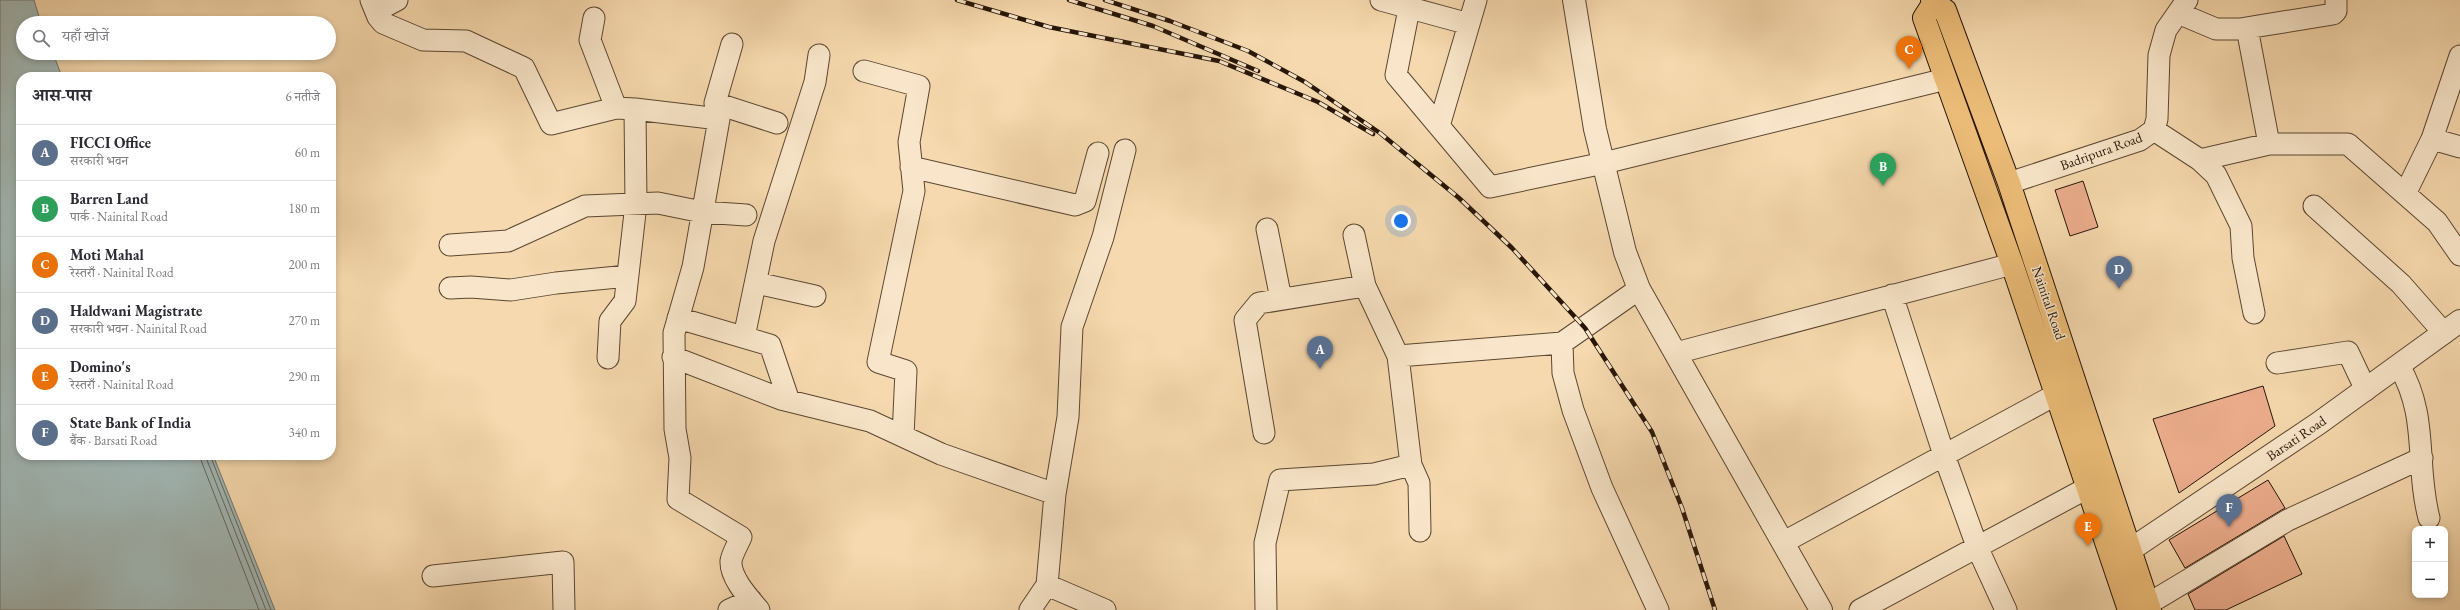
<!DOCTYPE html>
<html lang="hi">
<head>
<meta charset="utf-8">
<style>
  :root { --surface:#fff; --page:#f7f7f7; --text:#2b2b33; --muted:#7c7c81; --line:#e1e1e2; --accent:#0b8043 }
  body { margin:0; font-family:"EB Garamond","Noto Serif Devanagari",serif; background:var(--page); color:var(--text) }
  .controls { position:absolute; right:12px; bottom:12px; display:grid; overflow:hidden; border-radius:8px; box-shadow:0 2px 6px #0003 }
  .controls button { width:36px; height:36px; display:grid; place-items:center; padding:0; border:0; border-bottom:1px solid var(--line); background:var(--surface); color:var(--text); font:20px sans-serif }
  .you { position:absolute; left:1401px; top:221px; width:14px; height:14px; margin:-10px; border:3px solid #fff; border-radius:50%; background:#1a73e8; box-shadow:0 0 0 6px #1a73e833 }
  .badge { display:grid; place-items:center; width:26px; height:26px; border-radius:50%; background:var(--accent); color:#fff; font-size:13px; font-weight:700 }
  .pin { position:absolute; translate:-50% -33px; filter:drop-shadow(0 1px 2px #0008) }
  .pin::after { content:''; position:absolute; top:21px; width:14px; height:12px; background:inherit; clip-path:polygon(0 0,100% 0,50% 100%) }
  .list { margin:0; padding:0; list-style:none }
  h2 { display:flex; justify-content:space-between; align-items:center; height:52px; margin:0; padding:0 16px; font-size:17px }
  h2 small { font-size:13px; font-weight:400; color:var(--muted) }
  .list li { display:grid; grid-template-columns:26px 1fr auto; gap:12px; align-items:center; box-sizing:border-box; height:56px; padding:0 16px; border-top:1px solid var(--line) }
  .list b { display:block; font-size:15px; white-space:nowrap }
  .list p { margin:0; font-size:13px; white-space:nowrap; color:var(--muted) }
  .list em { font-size:13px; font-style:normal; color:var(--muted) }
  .icon { flex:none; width:22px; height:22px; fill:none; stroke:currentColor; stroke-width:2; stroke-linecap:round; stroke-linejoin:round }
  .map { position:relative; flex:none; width:2460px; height:610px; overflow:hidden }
  .search { position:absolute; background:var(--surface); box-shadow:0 2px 6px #0003; left:16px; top:16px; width:320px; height:44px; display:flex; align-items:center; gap:10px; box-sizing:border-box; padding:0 14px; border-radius:22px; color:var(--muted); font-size:15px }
  .panel { position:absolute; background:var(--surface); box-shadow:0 2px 6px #0003; left:16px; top:72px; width:320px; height:388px; border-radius:16px }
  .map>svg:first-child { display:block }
</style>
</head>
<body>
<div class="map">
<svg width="2460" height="610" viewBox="0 0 2460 610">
  <rect width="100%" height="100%" fill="#f6d9ae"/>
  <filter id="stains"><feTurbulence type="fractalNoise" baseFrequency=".005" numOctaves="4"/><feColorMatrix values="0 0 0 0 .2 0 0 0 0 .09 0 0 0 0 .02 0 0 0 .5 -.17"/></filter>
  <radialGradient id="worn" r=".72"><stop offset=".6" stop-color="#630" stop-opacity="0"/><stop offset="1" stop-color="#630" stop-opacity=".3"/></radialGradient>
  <path fill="#a1b7b5" stroke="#70766f" d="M 0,0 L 34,0 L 41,23 L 23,23 L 23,53 L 53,53 L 62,77 L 21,77 L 21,455 L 213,455 L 275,610 L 0,610 Z"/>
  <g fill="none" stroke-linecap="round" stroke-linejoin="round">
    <path stroke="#64665e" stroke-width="1" d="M 199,455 L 259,610
      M 205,455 L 266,610
      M 210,455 L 271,610"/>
  </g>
  <path fill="#edae8e" stroke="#271507" d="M 2083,181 L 2098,227 L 2070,236 L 2055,190 Z
    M 2263,386 L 2275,426 L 2179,493 L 2153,419 Z
    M 2268,480 L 2285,508 L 2185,568 L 2169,540 Z
    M 2284,536 L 2302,574 L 2226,610 L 2195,610 L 2188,594 Z"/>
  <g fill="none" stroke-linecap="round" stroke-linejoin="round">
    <g stroke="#5b4631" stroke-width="23">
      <path id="minor" d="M 371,0 L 378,17 L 383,23 L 423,40 L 466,41 L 524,68 L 551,124 L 616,108 L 635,109
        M 1381,0 L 1469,24
        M 1409,9 L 1396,75 L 1490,187 L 1604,163 L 1946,79
        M 376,11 L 397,0
        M 2178,13 L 2216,29 L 2240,29 L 2333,14 L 2336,11 L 2336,0
        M 594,18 L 590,40 L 616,108
        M 2247,28 L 2269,144
        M 864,71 L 919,86 L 909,142 L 914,191 L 878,362 L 906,371 L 903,436
        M 715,103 L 777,123
        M 719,119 L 715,103 L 732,44
        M 1439,126 L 1476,0
        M 2154,130 L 2200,160 L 2216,175 L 2241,226 L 2243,258 L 2254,313
        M 2432,139 L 2460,147
        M 2200,160 L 2269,144 L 2348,144 L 2437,222 L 2460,255
        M 911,167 L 1075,205 L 1085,201 L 1098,153
        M 2009,183 L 2140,140 L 2154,130 L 2157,119 L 2159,55 L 2166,30 L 2187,0
        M 2405,194 L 2432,139 L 2460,56
        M 2314,206 L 2401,284 L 2444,333
        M 1267,229 L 1281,299
        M 1354,235 L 1365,286
        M 450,245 L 508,241 L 585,206 L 658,203 L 702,212 L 746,215
        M 756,283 L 815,296
        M 450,288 L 471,287 L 511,290 L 556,283 L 628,276
        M 1639,289 L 1562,343 L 1563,373 L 1573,410 L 1602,488 L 1658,610
        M 1892,295 L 1944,455 L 1978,549 L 2006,610
        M 678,318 L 770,345 L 789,401
        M 744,337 L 764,241 L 815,82 L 819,55
        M 1676,353 L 2012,264
        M 1398,356 L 1562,343
        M 673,357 L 781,399 L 870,421 L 941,454 L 1055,494
        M 608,358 L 610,321 L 625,301 L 636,204 L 635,109 L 719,119 L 693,267 L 674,333 L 675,429 L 680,458 L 678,499 L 741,537 C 738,544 732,554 731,561 C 730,578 749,598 759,610
        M 2277,363 L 2348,352 L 2366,390
        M 2399,366 C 2429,416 2415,465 2429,518
        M 1264,433 L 1245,320 L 1259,303 L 1365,286 L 1398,356 L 1411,465 L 1374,474 L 1280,480 L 1265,543 L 1266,610
        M 1411,465 L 1419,483 L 1420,531
        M 1784,542 L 2057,394
        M 433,576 L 563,562 L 564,610
        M 1047,585 L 1055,494 L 1068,417 L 1072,327 L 1103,237 L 1125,150
        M 2148,604 L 2288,520 L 2422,458
        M 729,610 L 751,600
        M 1030,610 L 1047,585 L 1105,610
        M 1860,610 L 2089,487"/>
    </g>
    <g stroke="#5b4631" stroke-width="24">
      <path id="tertiary" d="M 1574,0 L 1595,129 L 1625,252 L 1639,289 L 1821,610
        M 2130,550 L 2319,423 L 2460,321"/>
    </g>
    <g stroke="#271507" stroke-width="24">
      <path id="trunk" d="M 1932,0 L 1933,4 L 1924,18 L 2012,264 L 2129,610
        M 1933,4 L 1945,10 L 2009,183 L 2150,610"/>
    </g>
    <use href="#minor" stroke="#f9e6ca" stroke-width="21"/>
    <use href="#tertiary" stroke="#f9e6ca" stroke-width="22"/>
    <use href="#trunk" stroke="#ebbc77" stroke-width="22"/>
    <g stroke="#271507" stroke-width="4.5">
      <path id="rail" d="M 957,0 L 1049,27 L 1219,61 L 1318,102 L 1373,134
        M 1069,0 L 1153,26 L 1258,71
        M 1105,0 L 1170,21 L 1248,51 L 1305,82 L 1380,133 L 1459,198 L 1512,248 L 1585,328 L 1652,432 L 1682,508 L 1715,610"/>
    </g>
    <use href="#rail" stroke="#f9e6ca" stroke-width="3" stroke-dasharray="9" stroke-linecap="butt"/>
  </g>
  <g text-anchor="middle" stroke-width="3" stroke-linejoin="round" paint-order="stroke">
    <g font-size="14" fill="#271507" stroke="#f9e6ca">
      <text transform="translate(2101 151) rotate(-20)" y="5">Badripura Road</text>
      <text transform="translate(2049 303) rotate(71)" y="5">Nainital Road</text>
      <text transform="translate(2296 438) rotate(-34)" y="5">Barsati Road</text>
    </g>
  </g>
  <rect width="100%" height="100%" filter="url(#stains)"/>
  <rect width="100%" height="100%" fill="url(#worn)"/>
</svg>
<div class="controls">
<button>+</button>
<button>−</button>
</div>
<div class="you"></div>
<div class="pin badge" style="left:1320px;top:369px;background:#5c6f8a">A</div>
<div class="pin badge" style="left:1883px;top:186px;background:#2e9e5b">B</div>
<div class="pin badge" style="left:1909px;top:69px;background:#e8710a">C</div>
<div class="pin badge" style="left:2119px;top:289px;background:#5c6f8a">D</div>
<div class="pin badge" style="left:2088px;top:546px;background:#e8710a">E</div>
<div class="pin badge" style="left:2229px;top:527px;background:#5c6f8a">F</div>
<div class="search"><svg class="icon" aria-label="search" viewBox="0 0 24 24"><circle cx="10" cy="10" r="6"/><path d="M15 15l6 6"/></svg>यहाँ खोजें</div>
<section class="panel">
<h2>आस-पास<small>6 नतीजे</small></h2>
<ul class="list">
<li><span class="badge" style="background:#5c6f8a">A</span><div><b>FICCI Office</b><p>सरकारी भवन</p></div><em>60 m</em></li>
<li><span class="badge" style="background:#2e9e5b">B</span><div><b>Barren Land</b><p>पार्क · Nainital Road</p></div><em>180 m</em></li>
<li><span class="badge" style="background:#e8710a">C</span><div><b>Moti Mahal</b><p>रेस्तराँ · Nainital Road</p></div><em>200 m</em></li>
<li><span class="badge" style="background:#5c6f8a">D</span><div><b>Haldwani Magistrate</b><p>सरकारी भवन · Nainital Road</p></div><em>270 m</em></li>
<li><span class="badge" style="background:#e8710a">E</span><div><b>Domino's</b><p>रेस्तराँ · Nainital Road</p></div><em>290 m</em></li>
<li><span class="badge" style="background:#5c6f8a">F</span><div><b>State Bank of India</b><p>बैंक · Barsati Road</p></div><em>340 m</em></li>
</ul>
</section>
</div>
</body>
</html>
